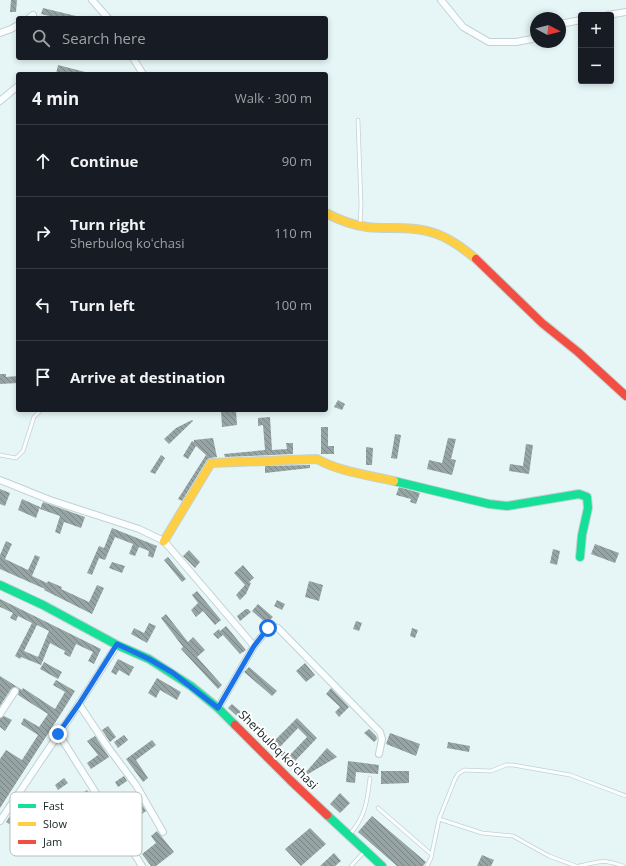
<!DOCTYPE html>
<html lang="en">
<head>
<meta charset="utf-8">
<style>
  :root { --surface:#171b24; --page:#242831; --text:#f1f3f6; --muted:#9ea1a6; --line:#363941 }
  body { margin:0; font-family:"Open Sans",sans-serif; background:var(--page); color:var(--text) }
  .controls { position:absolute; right:12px; top:12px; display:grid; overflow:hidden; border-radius:4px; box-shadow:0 2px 6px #0003 }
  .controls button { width:36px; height:36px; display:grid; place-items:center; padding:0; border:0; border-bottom:1px solid var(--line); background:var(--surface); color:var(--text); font:20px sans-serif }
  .compass { position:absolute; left:530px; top:12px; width:36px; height:36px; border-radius:50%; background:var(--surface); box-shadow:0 2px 6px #0003; rotate:97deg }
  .stop { position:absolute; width:12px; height:12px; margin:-9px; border:3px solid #1a73e8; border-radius:50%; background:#fff }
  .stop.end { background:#1a73e8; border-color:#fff; box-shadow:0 1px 4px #0008 }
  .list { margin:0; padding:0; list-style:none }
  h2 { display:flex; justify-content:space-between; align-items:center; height:52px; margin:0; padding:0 16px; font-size:17px }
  h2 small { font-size:13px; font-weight:400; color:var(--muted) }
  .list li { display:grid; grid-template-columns:26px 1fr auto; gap:12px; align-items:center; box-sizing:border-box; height:72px; padding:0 16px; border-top:1px solid var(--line) }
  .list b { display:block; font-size:15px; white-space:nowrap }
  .list p { margin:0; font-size:13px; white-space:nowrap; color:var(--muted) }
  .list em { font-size:13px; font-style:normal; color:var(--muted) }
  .icon { flex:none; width:22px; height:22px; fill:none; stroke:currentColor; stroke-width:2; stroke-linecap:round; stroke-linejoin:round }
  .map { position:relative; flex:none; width:626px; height:866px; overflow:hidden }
  .search { position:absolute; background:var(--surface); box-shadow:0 2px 6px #0003; left:16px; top:16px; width:312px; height:44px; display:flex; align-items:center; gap:10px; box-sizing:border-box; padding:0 14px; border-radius:4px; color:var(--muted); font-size:15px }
  .panel { position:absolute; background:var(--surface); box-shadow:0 2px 6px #0003; left:16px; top:72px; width:312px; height:340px; border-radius:4px }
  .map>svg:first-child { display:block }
</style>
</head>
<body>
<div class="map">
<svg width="626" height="866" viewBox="0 0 626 866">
  <defs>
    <pattern id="building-back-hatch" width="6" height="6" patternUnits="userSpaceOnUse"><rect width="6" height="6" fill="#96a4a4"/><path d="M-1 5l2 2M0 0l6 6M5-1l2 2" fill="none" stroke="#798585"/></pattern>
  </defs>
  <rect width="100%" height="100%" fill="#e6f6f6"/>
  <path fill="url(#building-back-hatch)" fill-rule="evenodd" d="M 11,0 L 17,0 L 16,12 L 10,12 Z
    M 43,8 L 76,16 L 75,18 L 57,18 L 41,14 Z
    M 58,65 L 85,72 L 85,74 L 56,74 Z
    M 0,374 L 6,374 L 6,377 L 18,376 L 18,383 L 0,384 Z
    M 338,400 L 345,404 L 342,410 L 334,407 Z
    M 221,410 L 236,410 L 237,425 L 222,427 Z
    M 270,417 L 272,450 L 287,449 L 286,443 L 293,443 L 293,454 L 225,457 L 224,454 L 265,450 L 263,425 L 258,426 L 258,418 Z
    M 192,420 L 193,421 L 169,444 L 164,439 L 176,428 Z
    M 321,427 L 328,427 L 328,446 L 334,446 L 334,454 L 321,454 Z
    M 395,434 L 401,435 L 397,459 L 391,458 Z
    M 213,438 L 217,457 L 210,458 L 207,460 L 182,501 L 178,499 L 206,455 L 196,446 L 188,459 L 183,456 L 192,441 L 194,442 L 194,440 Z
    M 448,438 L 456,439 L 451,459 L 456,460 L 452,475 L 427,469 L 429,460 L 442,463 Z
    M 526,444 L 533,445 L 529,474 L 509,471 L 510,464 L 523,466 Z
    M 366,447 L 373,448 L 372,465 L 366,465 Z
    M 161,455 L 165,458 L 155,474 L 150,472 Z
    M 310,465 L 310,468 L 265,473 L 265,466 Z
    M 399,487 L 420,493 L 416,504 L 410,502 L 411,499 L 396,495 Z
    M 0,489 L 10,493 L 5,506 L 0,504 Z
    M 22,499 L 40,507 L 36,518 L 18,510 Z
    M 43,502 L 85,517 L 81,528 L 64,522 L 60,534 L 55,532 L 60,516 L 40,509 Z
    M 112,528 L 157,546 L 153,558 L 148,556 L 149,551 L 139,547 L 135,556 L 129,554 L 133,544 L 115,537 L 105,560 L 99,558 L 92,575 L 87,573 L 99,546 L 104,548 Z
    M 6,541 L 12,544 L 5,559 L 28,570 L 35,555 L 40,557 L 32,576 L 47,583 L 48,581 L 62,587 L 61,589 L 89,602 L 97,585 L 104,588 L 92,614 L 44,590 L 45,589 L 0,569 L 0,555 Z
    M 595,544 L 619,553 L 615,563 L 591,554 Z
    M 553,549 L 560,551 L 557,565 L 550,563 Z
    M 189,550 L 200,562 L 195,568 L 183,556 Z
    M 168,557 L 186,579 L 182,582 L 164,560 Z
    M 112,562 L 125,566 L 122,573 L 109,568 Z
    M 243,565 L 254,578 L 249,582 L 251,583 L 246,594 L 240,600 L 236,595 L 245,585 L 234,573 Z
    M 309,581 L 323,585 L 319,601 L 305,597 Z
    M 197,591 L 221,620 L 215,625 L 203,611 L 196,617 L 191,610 L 198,603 L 192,595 Z
    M 0,599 L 101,649 L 94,664 L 88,661 L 93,652 L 76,644 L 70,657 L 64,654 L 65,651 L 50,643 L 41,665 L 21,657 L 20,659 L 15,656 L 32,623 L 18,616 L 16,621 L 10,618 L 13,613 L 0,607 ZM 37,625 L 49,631 L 38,657 L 24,651 Z
    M 277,600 L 285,604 L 282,610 L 274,606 Z
    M 258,604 L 273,617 L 266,623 L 252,611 Z
    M 246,609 L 248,609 L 251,612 L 240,621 L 237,616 Z
    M 166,614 L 188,642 L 193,637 L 205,650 L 197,657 L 222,685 L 218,689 L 181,649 L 183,647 L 161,618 Z
    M 356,621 L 362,623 L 359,631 L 353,629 Z
    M 149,623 L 156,626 L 147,643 L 131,634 L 134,628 L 144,633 Z
    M 226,626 L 246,650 L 240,654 L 223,635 L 218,639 L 213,634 L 219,629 L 220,631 Z
    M 412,628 L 418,630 L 415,638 L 410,636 Z
    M 118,659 L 134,667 L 129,676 L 119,670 L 116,675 L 111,672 Z
    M 44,662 L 62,672 L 58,679 L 40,669 Z
    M 305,663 L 315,675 L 306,682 L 296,671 Z
    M 249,667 L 277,691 L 272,696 L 244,672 Z
    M 0,676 L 22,690 L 23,688 L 55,709 L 65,692 L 53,685 L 56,680 L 75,691 L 62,712 L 0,808 L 0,759 L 6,750 L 22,760 L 38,735 L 21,724 L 24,718 L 39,727 L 48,714 L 18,695 L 19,689 L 16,687 L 11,689 L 0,706 Z
    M 157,678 L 181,692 L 177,700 L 160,690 L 156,698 L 148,693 Z
    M 331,688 L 349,707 L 339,717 L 335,712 L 340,707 L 326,694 Z
    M 232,704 L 255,724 L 250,728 L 228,708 Z
    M 4,716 L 12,720 L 5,731 L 0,727 L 0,718 Z
    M 297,718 L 317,738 L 295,761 L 306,772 L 327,748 L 337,757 L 303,777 L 270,745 ZM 298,728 L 307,737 L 289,756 L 280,747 Z
    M 108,726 L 116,737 L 110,742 L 102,730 Z
    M 369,729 L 376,736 L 377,739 L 374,742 L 364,733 Z
    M 390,733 L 420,744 L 416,756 L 386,744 Z
    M 124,735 L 128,740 L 118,748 L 114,742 Z
    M 95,736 L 109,757 L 91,769 L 87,763 L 98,755 L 87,741 Z
    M 152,740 L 156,745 L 136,760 L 148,778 L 143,782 L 126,759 Z
    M 448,742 L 470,746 L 469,752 L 447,748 Z
    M 348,761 L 379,765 L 378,774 L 356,772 L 355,783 L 346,782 Z
    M 381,771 L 409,771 L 409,783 L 381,784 Z
    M 124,776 L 127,781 L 118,787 L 115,782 Z
    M 64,778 L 68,783 L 58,790 L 55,785 Z
    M 87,790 L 93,798 L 88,802 L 82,793 Z
    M 340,793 L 350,803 L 340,813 L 330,804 Z
    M 140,801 L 146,811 L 137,818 L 133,813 L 137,810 L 134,806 Z
    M 10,816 L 18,820 L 14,827 L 6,822 Z
    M 372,816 L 426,862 L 423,866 L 397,866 L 358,832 Z
    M 310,828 L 326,844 L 301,866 L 285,849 Z
    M 157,831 L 174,852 L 156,866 L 151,866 L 142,854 L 156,843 L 151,836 Z
    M 334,853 L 341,861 L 335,866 L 320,866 Z
    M 482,855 L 494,860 L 491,866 L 477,866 Z"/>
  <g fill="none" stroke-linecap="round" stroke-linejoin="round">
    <g stroke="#c3d1d2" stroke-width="4.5">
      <path id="lane" d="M 358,120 L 361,205 L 360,225
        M 0,455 L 16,458 L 23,451 L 34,417 L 41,410
        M 378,808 L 431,854
        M 439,819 L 482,833 L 513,836 L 549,856 L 576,866
        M 350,834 C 366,816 367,801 370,778
        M 351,866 L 364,852
        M 427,866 L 431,858 L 439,819 L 455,779 L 458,774 L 464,770 L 491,771 L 506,765 L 513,765 L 570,775 L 626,796
        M 579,866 C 600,862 601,858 623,866"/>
    </g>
    <g stroke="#c3d1d2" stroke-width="8">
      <path id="street" d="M 92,0 L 108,18
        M 441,0 L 463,27 L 489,42 L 516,42 L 532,39 L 536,37
        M 608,15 L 626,12
        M 29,18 L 33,15
        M 560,24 L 581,20
        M 0,33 L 11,29 L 18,25
        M 133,58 L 143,74
        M 0,101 L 18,86
        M 0,480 L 50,500 L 139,529 L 164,541 L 254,646 L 218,708
        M 254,646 L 270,626 L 278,628 L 380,732 L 382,739 L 379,754
        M 79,704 L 107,746 L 136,785 L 163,832
        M 0,714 L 15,691
        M 58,733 L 142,866
        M 0,821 L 79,704 L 117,645"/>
    </g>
    <g stroke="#c3d1d2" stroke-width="10">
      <path id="fast" d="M 394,481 L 489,504 L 507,506 L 579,494 L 587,497 L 588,508 L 582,535 L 580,557
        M 0,585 L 43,605 L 117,645 L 149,659 L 191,686 L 218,708 L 235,725
        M 327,815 L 382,866"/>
    </g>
    <g stroke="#c3d1d2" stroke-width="10">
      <path id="slow" d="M 326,213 C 339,220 352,225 367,227 C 389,230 412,225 434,233 C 450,238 463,248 476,259
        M 164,541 L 211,463 L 317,459 C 340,472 369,475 394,481"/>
    </g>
    <g stroke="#c3d1d2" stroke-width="10">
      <path id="jam" d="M 476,259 L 542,323 L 578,352 L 626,396
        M 235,725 L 290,780 L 327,815"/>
    </g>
    <use href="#lane" stroke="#fbfefe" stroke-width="3"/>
    <use href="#street" stroke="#fbfefe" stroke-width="6"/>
    <use href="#fast" stroke="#16e098" stroke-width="8"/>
    <use href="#slow" stroke="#ffcf43" stroke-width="8"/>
    <use href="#jam" stroke="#f24e42" stroke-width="8"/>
  </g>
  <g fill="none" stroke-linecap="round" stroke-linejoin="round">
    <path stroke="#1a73e8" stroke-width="5" d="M 58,734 L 79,704 L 117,644 L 149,659 L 173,673 L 218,708 L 254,646 L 268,628"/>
  </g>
  <g text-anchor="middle" stroke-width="4" stroke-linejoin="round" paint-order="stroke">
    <g font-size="12" fill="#142222" stroke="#fff">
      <text transform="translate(278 750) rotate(45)" y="4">Sherbuloq koʻchasi</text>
    </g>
  </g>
  <rect x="10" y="792" width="132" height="64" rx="6" fill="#fff" stroke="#b8bdbd" stroke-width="1"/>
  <rect x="18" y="804" width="18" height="4" fill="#16e098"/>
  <rect x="18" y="822" width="18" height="4" fill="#ffcf43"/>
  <rect x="18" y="840" width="18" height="4" fill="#f24e42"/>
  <g font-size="11" fill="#142222">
    <text x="43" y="810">Fast</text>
    <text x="43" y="828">Slow</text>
    <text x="43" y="846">Jam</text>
  </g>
</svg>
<div class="controls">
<button>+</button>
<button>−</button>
</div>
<svg class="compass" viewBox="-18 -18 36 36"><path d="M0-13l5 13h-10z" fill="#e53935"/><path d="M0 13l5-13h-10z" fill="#9ea1a6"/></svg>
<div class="stop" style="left:268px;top:628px"></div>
<div class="stop end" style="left:58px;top:734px"></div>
<div class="search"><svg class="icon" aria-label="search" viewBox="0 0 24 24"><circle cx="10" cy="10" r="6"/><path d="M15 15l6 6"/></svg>Search here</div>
<section class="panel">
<h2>4 min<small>Walk · 300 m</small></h2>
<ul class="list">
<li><svg class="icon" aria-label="ahead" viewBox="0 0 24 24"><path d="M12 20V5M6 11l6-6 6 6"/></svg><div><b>Continue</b></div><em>90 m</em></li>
<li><svg class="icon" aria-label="right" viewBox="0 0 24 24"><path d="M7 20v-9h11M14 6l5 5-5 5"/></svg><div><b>Turn right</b><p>Sherbuloq koʻchasi</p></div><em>110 m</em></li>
<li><svg class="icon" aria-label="left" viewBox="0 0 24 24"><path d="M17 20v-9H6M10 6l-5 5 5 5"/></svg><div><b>Turn left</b></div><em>100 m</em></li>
<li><svg class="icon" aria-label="arrive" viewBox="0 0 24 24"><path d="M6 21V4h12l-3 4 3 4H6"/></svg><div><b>Arrive at destination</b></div></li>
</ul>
</section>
</div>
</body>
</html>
